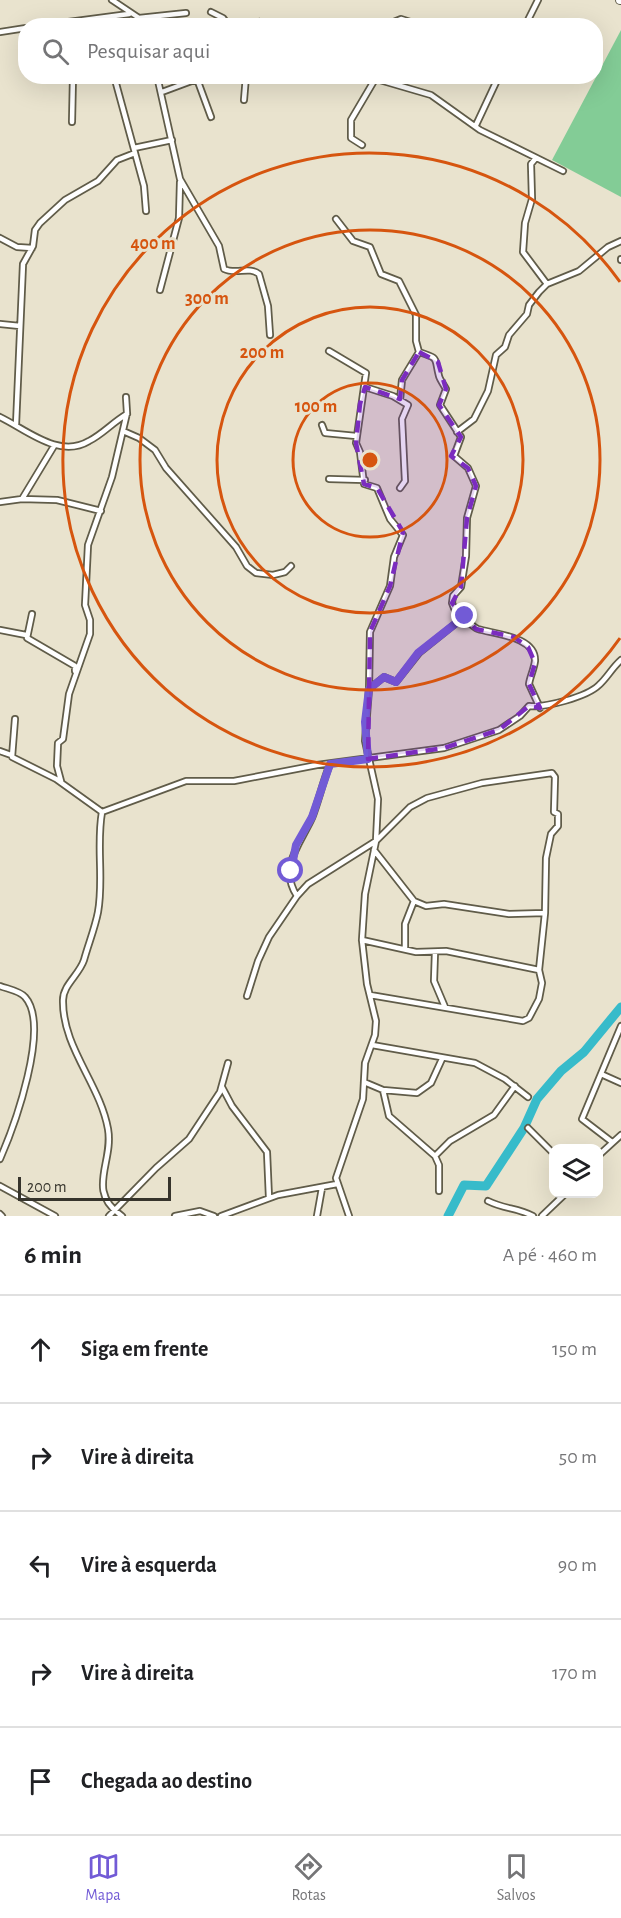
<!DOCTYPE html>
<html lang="pt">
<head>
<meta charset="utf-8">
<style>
  :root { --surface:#fff; --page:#f6f6f6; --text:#202124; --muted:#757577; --line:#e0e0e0; --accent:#725bd6 }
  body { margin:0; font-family:"Alegreya Sans",sans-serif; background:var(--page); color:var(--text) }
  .controls { position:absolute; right:18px; bottom:18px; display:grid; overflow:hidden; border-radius:12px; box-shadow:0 6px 24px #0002 }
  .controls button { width:54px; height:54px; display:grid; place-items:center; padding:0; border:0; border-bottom:2px solid var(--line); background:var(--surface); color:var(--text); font:30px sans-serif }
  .scale { position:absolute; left:18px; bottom:15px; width:153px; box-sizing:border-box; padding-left:6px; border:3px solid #36342c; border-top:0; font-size:16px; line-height:21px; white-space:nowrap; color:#36342c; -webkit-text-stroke:4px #e9e3ce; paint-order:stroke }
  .stop { position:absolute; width:18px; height:18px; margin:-14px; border:4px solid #725bd6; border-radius:50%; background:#fff }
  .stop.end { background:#725bd6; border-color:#fff; box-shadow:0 2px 6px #0008 }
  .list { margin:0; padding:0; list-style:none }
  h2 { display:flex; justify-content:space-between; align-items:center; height:78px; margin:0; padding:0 24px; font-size:26px }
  h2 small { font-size:20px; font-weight:400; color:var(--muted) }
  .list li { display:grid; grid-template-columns:39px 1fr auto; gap:18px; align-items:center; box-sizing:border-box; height:108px; padding:0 24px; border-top:2px solid var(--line) }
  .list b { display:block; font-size:22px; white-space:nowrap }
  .list em { font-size:20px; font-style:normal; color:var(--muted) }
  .icon { flex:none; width:33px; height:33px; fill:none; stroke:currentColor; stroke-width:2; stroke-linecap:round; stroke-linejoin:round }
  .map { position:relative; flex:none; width:621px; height:1216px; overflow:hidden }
  .search { position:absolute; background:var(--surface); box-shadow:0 6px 24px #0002; left:18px; right:18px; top:18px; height:66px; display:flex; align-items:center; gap:15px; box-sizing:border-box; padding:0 21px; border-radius:24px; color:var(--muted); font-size:22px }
  .sheet { height:618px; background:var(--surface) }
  nav { display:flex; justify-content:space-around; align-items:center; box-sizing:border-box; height:84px; border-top:2px solid var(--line); background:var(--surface); font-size:16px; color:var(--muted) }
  nav a { display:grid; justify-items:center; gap:3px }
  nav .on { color:var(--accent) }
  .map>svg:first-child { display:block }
</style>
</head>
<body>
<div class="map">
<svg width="621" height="1216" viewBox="0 0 621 1216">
  <rect width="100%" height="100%" fill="#e9e3ce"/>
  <path fill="#83cc96" d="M 621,30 L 621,197 L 552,160 Z"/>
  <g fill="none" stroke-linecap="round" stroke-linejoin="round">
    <path stroke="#37bbca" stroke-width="9" d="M 448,1216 L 464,1185 L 486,1186 L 524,1128 L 537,1099 L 561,1071 L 584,1052 L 621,1007"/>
    <g stroke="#605c49" stroke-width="8">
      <path id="minor" d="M 112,0 L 139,18 L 142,26
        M 211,12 L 223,18 L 229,26
        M 139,18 L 186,13
        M 259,22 L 261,26
        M 38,26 L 129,14
        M 384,26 L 401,19 L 423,26
        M 518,26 L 528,20
        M 525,26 L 538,0
        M 0,32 L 26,28
        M 114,76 L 144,186 L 146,211
        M 157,76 L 180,179 L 219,246 L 224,269 C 236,275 249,266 259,274 L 268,306 L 270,335
        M 366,76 L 431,95 L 480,130 L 563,171
        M 162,92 L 197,79 L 211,117
        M 244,100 L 246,76
        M 72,122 L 73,76
        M 476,125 L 499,76
        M 362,145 L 351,138 L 351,120 L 374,81
        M 134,148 L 172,140
        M 536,158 L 531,164 L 532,199 L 525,223 L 523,252 L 547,284
        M 336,219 L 353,241 L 370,247 L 381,274 L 399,281 L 416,315 L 416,341 L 419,352 C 440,359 434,357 439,376 C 440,380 444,385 446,389 L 440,405 L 461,437 L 454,456 L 468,468 L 476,486 L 467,518 L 466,556 L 461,587 L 453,596 L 452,603 L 456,613 C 467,617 470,626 478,629 C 493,634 536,636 535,661 C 534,669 530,677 529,684 L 540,708
        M 0,238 L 17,247 L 32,248
        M 621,259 L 621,260
        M 160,290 L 179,218 L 180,182
        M 0,324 L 20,326
        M 329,351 L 366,373 L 356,443 L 360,452 L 364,484 L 377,488 L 390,519 L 403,535 L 394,557 L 390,586 L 370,632 L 369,689 L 365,741 L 378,799 L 376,841 L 365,894 L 362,940 L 367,984 L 376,1021 L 375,1035 L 365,1063 L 363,1099 L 336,1178 L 349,1216
        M 365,387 L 393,396 L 408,405 L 402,419 L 405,481 L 400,488
        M 400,400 L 402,380 L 419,352
        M 0,417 C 27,430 59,459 89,441 C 103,434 113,422 127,414
        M 16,425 L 23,264 L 33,246 L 35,230 L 40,223 L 65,200 L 98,181 L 117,160 L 135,153
        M 322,425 L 325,433 L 356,436
        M 123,431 L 139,438 L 155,450 L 166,468 L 236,547 L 247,566 L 256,573 L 273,575 L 285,572 L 291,566
        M 457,432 L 474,419 L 488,391 L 496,355 L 505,347 L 509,335 L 527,314 L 529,305 L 539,292 L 547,284 L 579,271 L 608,247 L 621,241
        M 329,479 L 365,480
        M 22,499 L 54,446
        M 0,502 L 22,499 L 57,500 L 101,511
        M 32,614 L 27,638 L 75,666 L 75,671
        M 0,630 L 26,635
        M 369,689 L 384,677 L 396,682 L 419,653 L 465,616
        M 15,719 L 12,757 L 56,779 L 102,812 L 186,781 L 234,781 L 317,765 L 444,748 L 499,730 L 520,716 L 529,706 C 544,708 587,697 599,685 C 607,678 612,668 621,660
        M 0,751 L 11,755
        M 61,781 L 57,766 L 58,743 L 63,739 L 69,694 L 90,634 L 90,620 L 85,605 L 88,545 L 112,477 L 127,413 L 126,397
        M 102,812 C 96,846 104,879 98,912 C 95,928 88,945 84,960 C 79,975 63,985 63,1000 C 62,1047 100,1084 108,1129 C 114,1163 85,1191 122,1216
        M 374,850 L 414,901 L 426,906 L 444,904 L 509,914 L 545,913
        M 297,896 C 278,867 301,843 312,818 C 319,800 323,781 330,764
        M 362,940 L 416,952 L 446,951 L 539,970
        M 405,949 L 405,924 L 414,901
        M 435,952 L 434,981 L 445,1007
        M 0,986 C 8,989 20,991 25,997 C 51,1026 14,1127 0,1159
        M 247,996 L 258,961 L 269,937 L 297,896 L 308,884 L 376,841 L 410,807 L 427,798 L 482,783 L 552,773 L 555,777 L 554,812 L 558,814 L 558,826 L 551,834 L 546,858 L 545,913 L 539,970 L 542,983 L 539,999 L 529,1018 L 523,1021 L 370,995
        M 372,1045 L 475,1063 L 505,1079 L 528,1097
        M 601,1074 L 621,1083
        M 364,1082 L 383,1090 L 417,1093 L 431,1083 L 442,1059
        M 222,1087 L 232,1106 L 267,1152 L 269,1198
        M 383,1090 L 389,1116 L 435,1156 L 439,1165 L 439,1191
        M 528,1128 L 554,1154
        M 612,1142 L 582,1119 L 621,1026
        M 435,1156 L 450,1141 L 494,1115 L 515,1086
        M 598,1156 L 621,1135
        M 0,1186 L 55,1216
        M 488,1201 C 504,1209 518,1208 533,1216
        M 0,1214 L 2,1216
        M 109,1216 L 156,1168 L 189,1139 L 220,1092 L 228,1063
        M 175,1216 L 200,1211 L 214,1216
        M 221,1216 L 278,1195 L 337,1184
        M 317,1216 L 322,1188
        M 542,1216 L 565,1194"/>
    </g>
    <g stroke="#605c49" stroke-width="10">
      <path id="primary" d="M 620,0 L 621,0"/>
    </g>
    <use href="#minor" stroke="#fff" stroke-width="4.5"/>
    <use href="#primary" stroke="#fff" stroke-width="8"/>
  </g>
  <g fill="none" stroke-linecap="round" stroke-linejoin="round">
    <path stroke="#725bd6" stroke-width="8" d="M 291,871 L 296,845 L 312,817 L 330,764 L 368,759 L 365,722 L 369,689 L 384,677 L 396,682 L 418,653 L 465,616"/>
  </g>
  <path fill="#7b2cbf" fill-opacity="0.2" stroke="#7b2cbf" stroke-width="4.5" stroke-dasharray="12 8" stroke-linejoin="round" d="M 419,352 L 438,362 L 446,389 L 439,405 L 461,437 L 451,456 L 468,468 L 476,486 L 467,518 L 461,587 L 452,603 L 476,629 L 514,637 L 528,647 L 535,663 L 529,684 L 540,708 L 529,706 L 499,730 L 444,748 L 368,759 L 370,632 L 390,586 L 403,532 L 377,488 L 364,484 L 356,443 L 360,404 L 365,387 L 400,399 L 402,380 Z"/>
  <g fill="none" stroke="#d6550f" stroke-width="3">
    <circle cx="370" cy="460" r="77"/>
    <circle cx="370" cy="460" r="153"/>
    <circle cx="370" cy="460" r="230"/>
    <path d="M620 638A307 307 0 1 1 620 282"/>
  </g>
  <circle cx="370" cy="460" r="9" fill="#d6550f" stroke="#e9e3ce" stroke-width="3"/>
  <g font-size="18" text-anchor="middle" font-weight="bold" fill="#d6550f" stroke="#e9e3ce" stroke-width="6" stroke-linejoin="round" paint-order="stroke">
    <text x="153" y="249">400 m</text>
    <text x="207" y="304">300 m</text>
    <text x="262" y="358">200 m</text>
    <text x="316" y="412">100 m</text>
  </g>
</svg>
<div class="controls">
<button><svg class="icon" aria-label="layers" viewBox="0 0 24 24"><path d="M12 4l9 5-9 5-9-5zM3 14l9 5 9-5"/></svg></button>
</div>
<div class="scale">200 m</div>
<div class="stop" style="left:291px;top:871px"></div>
<div class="stop end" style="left:465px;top:616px"></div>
<div class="search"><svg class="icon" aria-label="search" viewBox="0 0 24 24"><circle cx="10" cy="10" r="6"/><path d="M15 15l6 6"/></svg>Pesquisar aqui</div>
</div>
<section class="sheet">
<h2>6 min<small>A pé · 460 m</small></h2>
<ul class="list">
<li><svg class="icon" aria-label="ahead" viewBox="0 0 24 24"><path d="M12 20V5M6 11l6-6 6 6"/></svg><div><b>Siga em frente</b></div><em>150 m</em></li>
<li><svg class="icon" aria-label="right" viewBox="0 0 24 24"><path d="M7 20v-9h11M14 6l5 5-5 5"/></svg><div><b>Vire à direita</b></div><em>50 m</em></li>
<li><svg class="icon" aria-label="left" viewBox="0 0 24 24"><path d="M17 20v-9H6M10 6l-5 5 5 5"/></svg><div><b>Vire à esquerda</b></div><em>90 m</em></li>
<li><svg class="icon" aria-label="right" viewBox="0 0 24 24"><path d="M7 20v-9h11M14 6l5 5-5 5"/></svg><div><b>Vire à direita</b></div><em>170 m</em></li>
<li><svg class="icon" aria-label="arrive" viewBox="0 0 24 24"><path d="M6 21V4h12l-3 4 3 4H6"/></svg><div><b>Chegada ao destino</b></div></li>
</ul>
</section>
<nav>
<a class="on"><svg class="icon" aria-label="map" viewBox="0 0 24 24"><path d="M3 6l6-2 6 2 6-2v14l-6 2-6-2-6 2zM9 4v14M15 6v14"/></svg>Mapa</a>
<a><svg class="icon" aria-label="directions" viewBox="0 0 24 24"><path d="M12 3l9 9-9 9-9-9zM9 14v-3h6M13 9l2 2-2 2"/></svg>Rotas</a>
<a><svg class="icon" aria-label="saved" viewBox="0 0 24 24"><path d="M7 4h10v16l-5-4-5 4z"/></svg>Salvos</a>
</nav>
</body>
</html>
